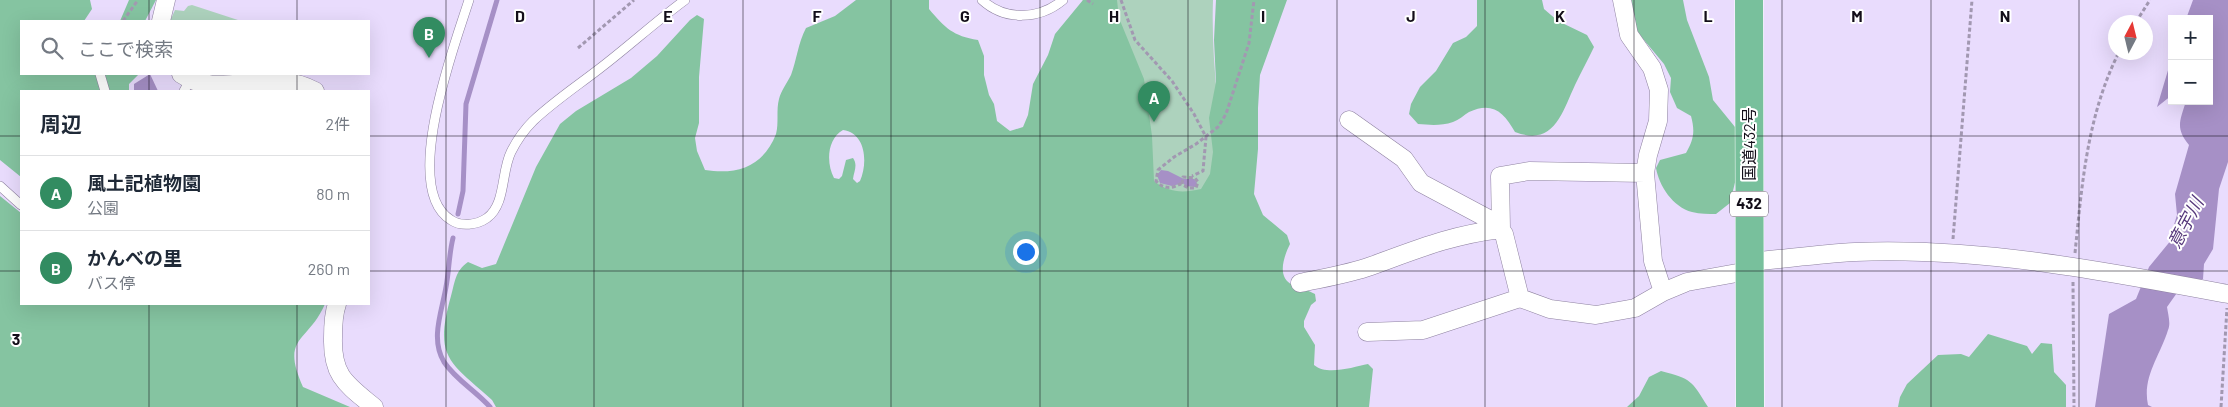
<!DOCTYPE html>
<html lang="ja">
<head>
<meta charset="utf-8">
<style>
  :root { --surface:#fff; --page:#f6f6f7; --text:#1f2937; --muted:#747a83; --line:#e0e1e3; --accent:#328c61 }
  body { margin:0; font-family:Barlow,"Noto Sans JP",sans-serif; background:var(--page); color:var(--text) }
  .controls { position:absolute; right:15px; top:15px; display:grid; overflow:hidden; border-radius:0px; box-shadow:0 5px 20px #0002 }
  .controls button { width:45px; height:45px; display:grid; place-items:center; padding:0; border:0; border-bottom:1px solid var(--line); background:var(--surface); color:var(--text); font:25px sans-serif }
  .compass { position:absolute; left:2108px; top:15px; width:45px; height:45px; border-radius:50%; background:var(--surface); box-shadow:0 5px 20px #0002; rotate:7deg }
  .you { position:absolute; left:1025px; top:251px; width:18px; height:18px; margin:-12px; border:4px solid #fff; border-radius:50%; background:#1a73e8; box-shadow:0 0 0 8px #1a73e833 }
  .badge { display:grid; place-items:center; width:32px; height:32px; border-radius:50%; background:var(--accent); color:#fff; font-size:16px; font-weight:700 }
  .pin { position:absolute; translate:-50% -41px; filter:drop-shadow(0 1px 2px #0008) }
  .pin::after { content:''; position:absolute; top:26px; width:18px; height:15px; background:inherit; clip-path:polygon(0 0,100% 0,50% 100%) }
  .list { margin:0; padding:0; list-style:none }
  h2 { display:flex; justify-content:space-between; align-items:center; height:65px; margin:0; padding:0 20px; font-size:21px }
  h2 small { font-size:16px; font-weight:400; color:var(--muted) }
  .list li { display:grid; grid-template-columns:32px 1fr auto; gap:15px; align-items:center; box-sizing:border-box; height:75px; padding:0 20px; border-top:1px solid var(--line) }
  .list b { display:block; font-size:19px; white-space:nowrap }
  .list p { margin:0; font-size:16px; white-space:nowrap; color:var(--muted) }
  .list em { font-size:16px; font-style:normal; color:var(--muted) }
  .icon { flex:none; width:28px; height:28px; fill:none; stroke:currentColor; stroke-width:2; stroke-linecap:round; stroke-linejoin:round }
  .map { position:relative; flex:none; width:2228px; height:407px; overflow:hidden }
  .search { position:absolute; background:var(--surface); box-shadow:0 5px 20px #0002; left:20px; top:20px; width:350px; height:55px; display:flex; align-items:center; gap:12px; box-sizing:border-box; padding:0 18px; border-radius:0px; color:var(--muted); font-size:19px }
  .panel { position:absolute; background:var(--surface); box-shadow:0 5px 20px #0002; left:20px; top:90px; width:350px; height:215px; border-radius:0px }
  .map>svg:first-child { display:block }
</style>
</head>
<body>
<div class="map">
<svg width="2228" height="407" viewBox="0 0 2228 407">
  <rect width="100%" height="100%" fill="#e9dcfd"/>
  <path fill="#add2bd" d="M 1083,0 L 1213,0 C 1211,58 1219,115 1226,172 L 1188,205 L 1095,150 L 1070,29 Z
    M 192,5 L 241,21 L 170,21 L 175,10 L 184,11 L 188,6 Z"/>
  <path fill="#85c4a1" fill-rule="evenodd" d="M 0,0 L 90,0 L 92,9 L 84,21 L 21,21 L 21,74 L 139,74 L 129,84 L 129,91 L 21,91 L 21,177 L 0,160 Z
    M 129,0 L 156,0 L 145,21 L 120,21 Z
    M 856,0 L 929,0 L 929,9 C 945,28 953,36 978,40 L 984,56 L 984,75 L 989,95 L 994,104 L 997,121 L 1010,131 L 1023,127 L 1028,115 L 1033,84 L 1048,55 L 1055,34 L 1083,0 L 1117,0 L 1119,18 L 1144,79 L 1152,136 L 1154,181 C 1169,193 1183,193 1201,189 L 1210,174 L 1213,152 L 1209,118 L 1216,82 L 1214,40 L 1216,0 L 1287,0 L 1260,75 L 1258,108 L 1258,149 L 1254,194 L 1263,215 L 1287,235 L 1290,244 C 1284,256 1276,278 1293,285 C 1301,289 1308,290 1315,294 L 1316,301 L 1311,305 L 1304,321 L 1304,327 L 1315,345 L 1314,365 C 1327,376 1353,367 1368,364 L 1373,369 L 1369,407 L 496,407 L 492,400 C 448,361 434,357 451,296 C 455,282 455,271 468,262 L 482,268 L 496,264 L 536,167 L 560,124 L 576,111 L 631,78 L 657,56 L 690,20 L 697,15 L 704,19 L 699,77 L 699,123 L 695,138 L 697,151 L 705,170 C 737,175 763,167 776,134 C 779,123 776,110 779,99 C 781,91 787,83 791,75 C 797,59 798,43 806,28 L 835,16 ZM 843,130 C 866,133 868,163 860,181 L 857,183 L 853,179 C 854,171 858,165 853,158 L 846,160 L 842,176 L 839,179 L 834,178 C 826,163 827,139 843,130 Z
    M 1477,0 L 1542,0 L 1544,9 L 1558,21 L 1587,35 L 1594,47 C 1588,60 1581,72 1575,85 C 1562,113 1554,147 1515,132 C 1504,112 1492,101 1469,112 C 1464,115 1459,120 1453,122 C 1441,126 1430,125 1418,124 L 1409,114 L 1411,104 L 1420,87 L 1436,71 L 1453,43 L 1466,37 L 1477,26 Z
    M 1628,0 L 1683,0 L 1687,20 L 1709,77 L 1713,100 L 1735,127 L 1739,143 L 1739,166 L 1730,203 L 1716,214 C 1709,214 1700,214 1692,212 C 1673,207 1659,186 1656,168 L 1660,160 L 1686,153 C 1694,139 1695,131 1691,116 L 1677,108 L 1670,92 L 1671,78 L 1664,64 L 1634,28 Z
    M 0,196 L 21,213 L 21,304 L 325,304 C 308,343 280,336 303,387 L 350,407 L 0,407 Z
    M 1988,334 L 2027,346 L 2032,354 L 2041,343 L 2052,344 L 2054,372 L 2066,385 L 2066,407 L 1898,407 L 1900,397 L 1907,384 L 1938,355 L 1961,354 L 1969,357 Z
    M 1661,371 C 1692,379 1691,380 1708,407 L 1627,407 L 1639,396 L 1649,377 Z"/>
  <path fill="#a690c6" d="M 2193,0 L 2228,0 L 2228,162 L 2219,189 L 2213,249 L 2204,264 L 2203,279 L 2179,290 L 2167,307 C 2168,314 2171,324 2168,330 C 2160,356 2142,377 2148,405 L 2152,407 L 2095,407 L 2109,314 L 2136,299 L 2149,267 L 2172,239 L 2173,228 L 2177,215 L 2175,194 L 2189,145 C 2175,128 2180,121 2186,101 L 2209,101 L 2209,19 L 2186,19 Z
    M 2172,57 L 2172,95 L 2157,107 Z
    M 150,74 L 158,91 L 134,91 L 134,84 Z
    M 1161,170 L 1168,171 L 1184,179 L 1194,179 L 1197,183 L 1195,187 L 1186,186 L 1183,183 L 1172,186 L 1160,183 L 1157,175 Z"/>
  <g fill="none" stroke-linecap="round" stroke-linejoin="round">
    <path stroke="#a690c6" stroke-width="5" d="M 458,214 L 463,191 L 466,104 L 497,0
      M 453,238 C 449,254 449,271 446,287 C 442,311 430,339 444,362 C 456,380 476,391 490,407"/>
    <g stroke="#8e82a0" stroke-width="10">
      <path id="service" d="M 469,0 C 455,44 400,189 451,220 C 461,227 477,225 487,218 C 506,204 501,172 511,152 C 516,142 525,129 533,121 C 553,102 577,86 599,69 C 628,47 655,22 685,0
        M 982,0 C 1005,21 1039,20 1063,0
        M 100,74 L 105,91
        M 184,91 L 190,80
        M 0,186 L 21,205"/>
    </g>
    <g stroke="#8e82a0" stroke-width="19">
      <path id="minor" d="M 1622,0 L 1629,35 L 1652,68 L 1659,90 L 1658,121 L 1648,155 L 1645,173 L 1653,261 L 1663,292
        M 161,21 L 166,0
        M 181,74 C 220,101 267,65 315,91
        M 1349,120 L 1404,159 L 1421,183 L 1496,223 L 1504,234 L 1520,298
        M 1748,262 C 1784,259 1819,254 1855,252 C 1980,247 2105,271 2228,294
        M 1300,283 C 1323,278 1349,274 1371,266 C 1418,249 1451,235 1501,229 L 1500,176 L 1529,171 L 1645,173
        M 337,304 C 333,315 333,327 333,338 C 332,376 346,384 374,407
        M 1367,332 L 1423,330 L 1520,298 L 1550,309 L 1596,315 L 1635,308 L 1663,292 L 1687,282 L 1748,271"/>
    </g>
    <g stroke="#fff" stroke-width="29">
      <path id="trunk" d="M 1749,0 L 1750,407"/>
    </g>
    <path stroke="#a298b1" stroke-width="3" stroke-dasharray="4 2.5" stroke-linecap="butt" d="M 1087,0 L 1093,4
      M 1121,0 L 1135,40 L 1172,81 L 1194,114 L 1206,137 L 1203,171 L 1192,176
      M 123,21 L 138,0
      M 2136,22 L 2150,0
      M 578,48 L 634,0
      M 1182,184 L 1183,177 L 1195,178 L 1198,182 L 1196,188 L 1189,188 L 1180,184 C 1172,189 1163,189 1156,181 L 1158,170 L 1174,157 L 1196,144 L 1218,127 L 1226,114 L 1249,43 L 1254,0
      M 1953,239 L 1972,0
      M 2075,253 C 2082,184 2087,116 2119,52
      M 2073,282 L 2074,407
      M 2221,407 L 2227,308"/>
    <use href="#service" stroke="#fff" stroke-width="9"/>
    <use href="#minor" stroke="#fff" stroke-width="18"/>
    <use href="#trunk" stroke="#78c09c" stroke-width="28"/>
  </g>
  <path fill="none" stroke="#130e19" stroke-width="1" stroke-opacity="0.55" d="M 149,0 L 149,21M 297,0 L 297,21M 446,0 L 446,407M 594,0 L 594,407M 743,0 L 743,407M 891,0 L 891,407M 1040,0 L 1040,407M 1188,0 L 1188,407M 1337,0 L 1337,407M 1485,0 L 1485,407M 1634,0 L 1634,407M 1782,0 L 1782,407M 1931,0 L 1931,407M 2079,0 L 2079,407M 149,74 L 149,91M 297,74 L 297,91M 0,136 L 21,136M 369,136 L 2228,136M 0,271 L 21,271M 369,271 L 2228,271M 149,304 L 149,407M 297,304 L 297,407"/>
  <g text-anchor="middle" stroke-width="4" stroke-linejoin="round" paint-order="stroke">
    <rect fill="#fff" stroke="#5a565e" stroke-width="1" x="1730" y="191.5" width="38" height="25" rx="4"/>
    <g font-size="15" font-weight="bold" fill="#130e19">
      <text x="1749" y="209">432</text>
    </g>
    <g font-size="16" fill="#130e19" stroke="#fff">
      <text transform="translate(1749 144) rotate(-90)" y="6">国道432号</text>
    </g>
    <g font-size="18" font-style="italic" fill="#57397c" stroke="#fff">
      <text transform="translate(2186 223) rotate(-62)" y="6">意宇川</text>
    </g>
  </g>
  <g font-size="16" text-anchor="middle" font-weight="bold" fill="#130e19" stroke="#fff" stroke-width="4" stroke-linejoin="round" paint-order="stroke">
    <text x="520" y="22">D</text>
    <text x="668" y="22">E</text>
    <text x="817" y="22">F</text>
    <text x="965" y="22">G</text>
    <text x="1114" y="22">H</text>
    <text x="1263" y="22">I</text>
    <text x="1411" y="22">J</text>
    <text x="1560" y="22">K</text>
    <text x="1708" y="22">L</text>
    <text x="1857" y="22">M</text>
    <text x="2005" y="22">N</text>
    <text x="16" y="345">3</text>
  </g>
</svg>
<div class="controls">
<button>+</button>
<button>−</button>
</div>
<svg class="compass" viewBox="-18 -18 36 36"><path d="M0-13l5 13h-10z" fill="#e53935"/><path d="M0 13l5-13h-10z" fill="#747a83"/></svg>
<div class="you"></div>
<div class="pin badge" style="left:1154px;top:122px">A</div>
<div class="pin badge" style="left:429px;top:58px">B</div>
<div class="search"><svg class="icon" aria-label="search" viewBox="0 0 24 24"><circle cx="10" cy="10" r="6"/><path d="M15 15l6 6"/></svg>ここで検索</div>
<section class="panel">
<h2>周辺<small>2件</small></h2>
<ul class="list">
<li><span class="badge">A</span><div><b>風土記植物園</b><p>公園</p></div><em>80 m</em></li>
<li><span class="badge">B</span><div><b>かんべの里</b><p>バス停</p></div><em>260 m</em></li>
</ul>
</section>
</div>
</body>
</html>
